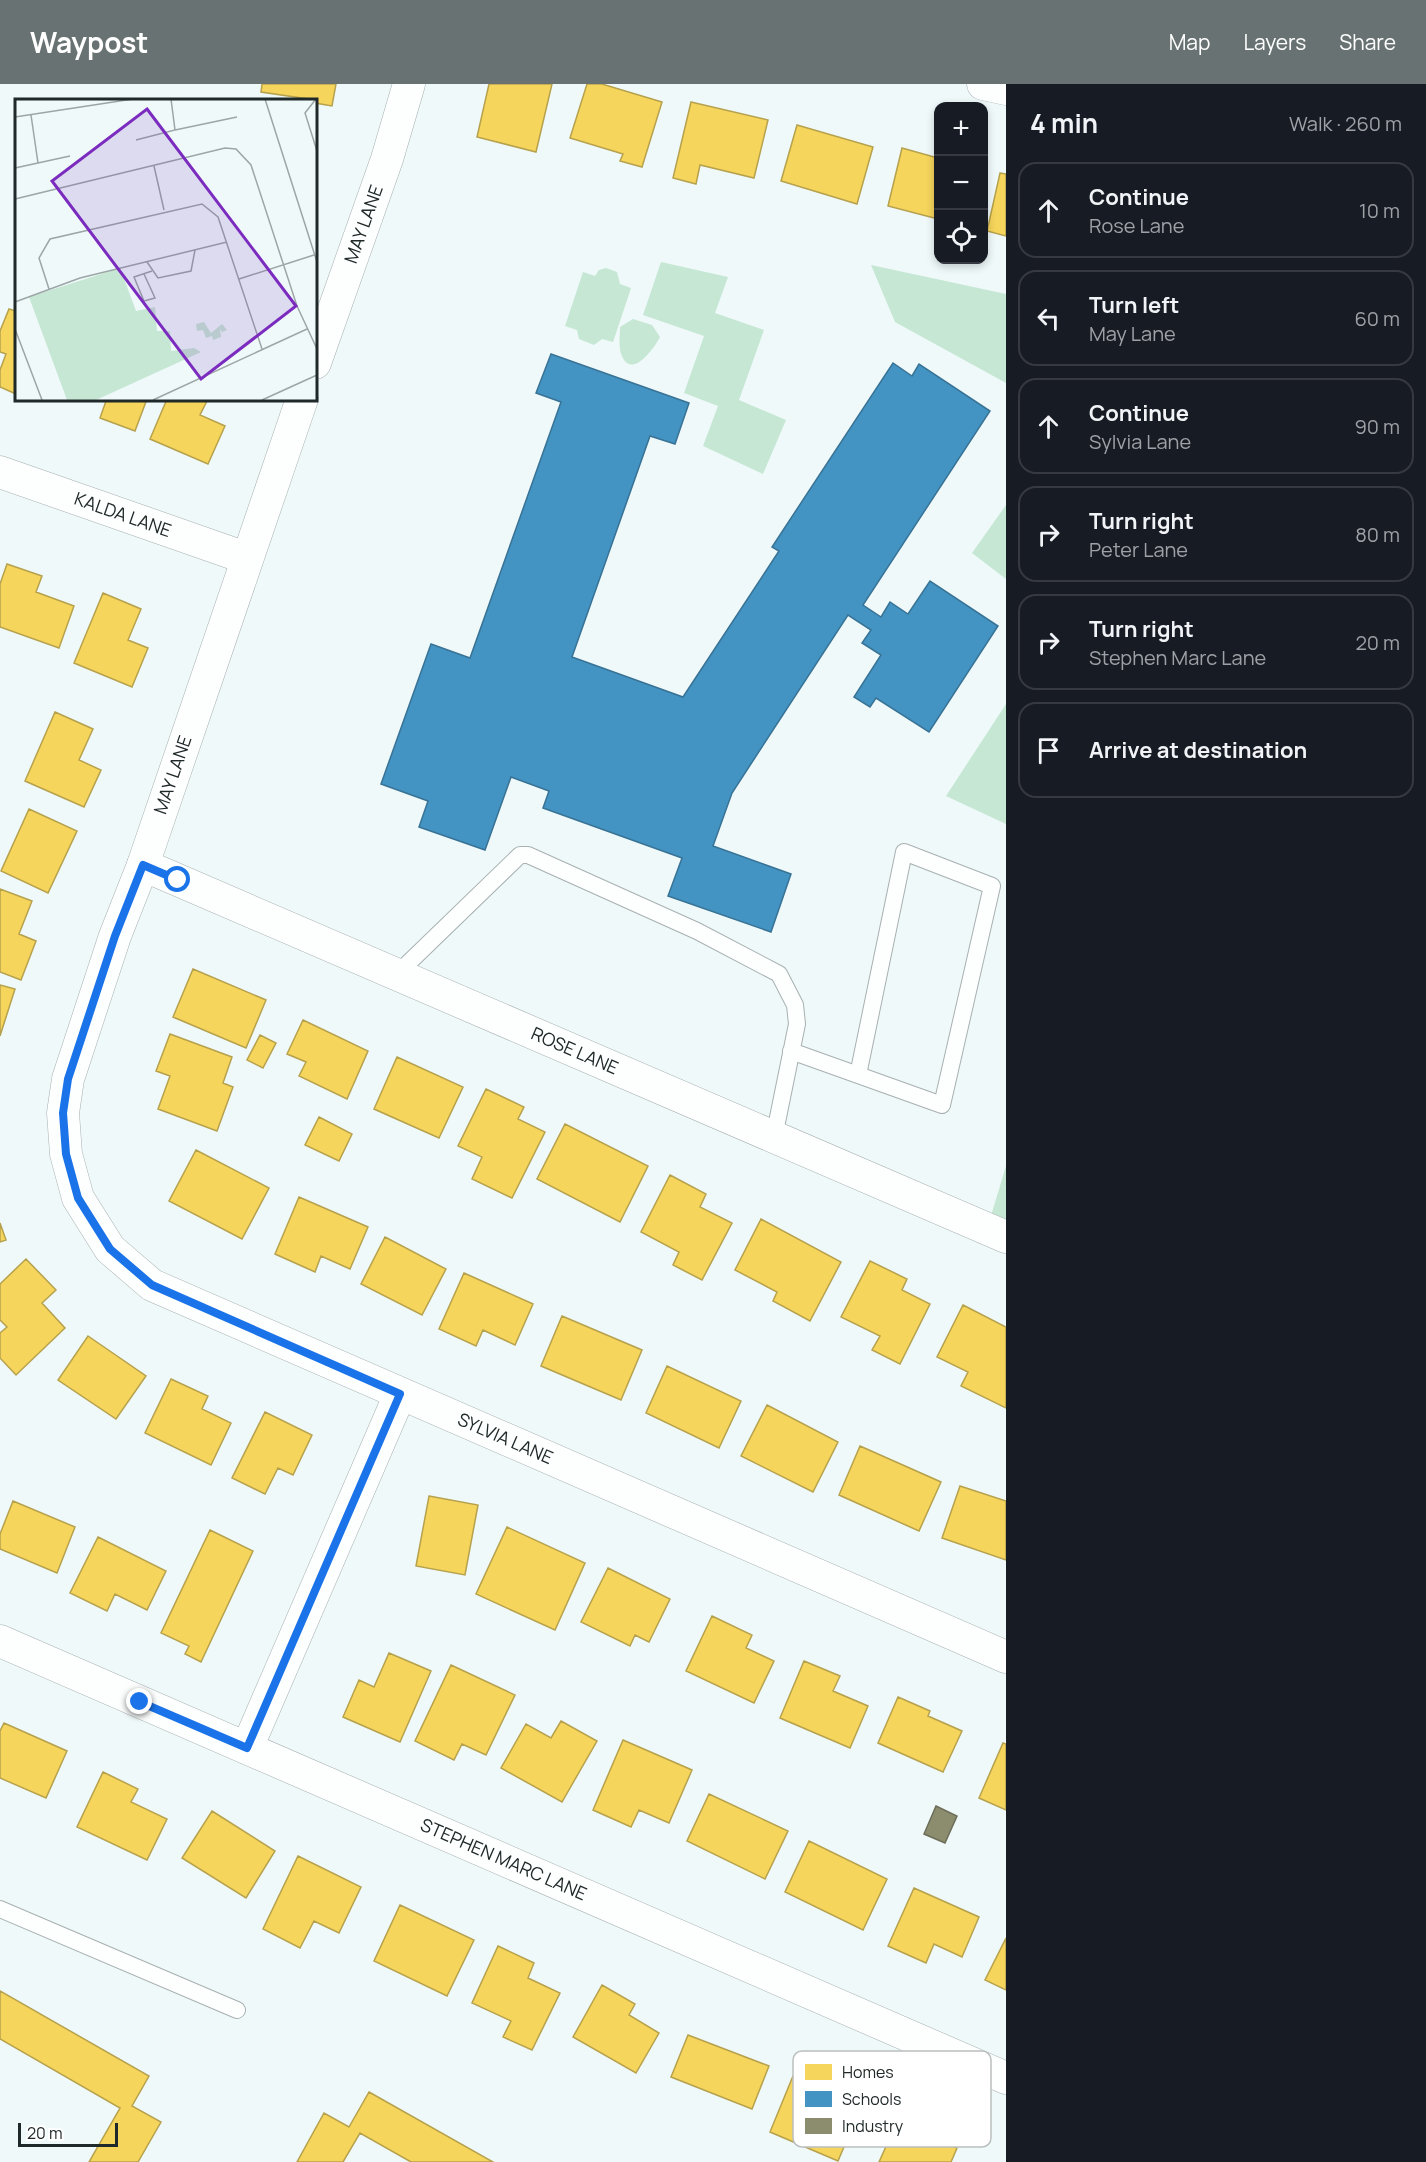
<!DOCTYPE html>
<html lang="en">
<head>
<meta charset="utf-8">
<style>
  :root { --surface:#171b24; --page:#242831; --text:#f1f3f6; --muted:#9ea1a6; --line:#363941; --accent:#687272 }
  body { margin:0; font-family:Manrope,sans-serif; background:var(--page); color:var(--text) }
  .controls { position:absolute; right:18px; top:18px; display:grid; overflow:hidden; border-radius:12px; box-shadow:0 3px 9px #0003 }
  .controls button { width:54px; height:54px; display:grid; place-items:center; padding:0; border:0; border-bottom:2px solid var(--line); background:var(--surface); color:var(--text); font:30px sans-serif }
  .scale { position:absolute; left:18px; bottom:15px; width:100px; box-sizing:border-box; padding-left:6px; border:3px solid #202929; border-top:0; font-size:16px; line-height:21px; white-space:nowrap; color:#202929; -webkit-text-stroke:4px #fff; paint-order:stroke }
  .stop { position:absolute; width:18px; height:18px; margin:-14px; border:4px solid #1a73e8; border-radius:50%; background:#fff }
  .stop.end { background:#1a73e8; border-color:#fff; box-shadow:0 2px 6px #0008 }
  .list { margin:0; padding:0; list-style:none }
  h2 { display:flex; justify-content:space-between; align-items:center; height:78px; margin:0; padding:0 24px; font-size:26px }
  h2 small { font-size:20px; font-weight:400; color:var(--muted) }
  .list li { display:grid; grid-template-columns:39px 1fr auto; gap:18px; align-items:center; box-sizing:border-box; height:96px; margin:0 12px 12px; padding:0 12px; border:2px solid var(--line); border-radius:18px }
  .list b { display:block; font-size:22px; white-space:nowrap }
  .list p { margin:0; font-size:20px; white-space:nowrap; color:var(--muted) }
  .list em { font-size:20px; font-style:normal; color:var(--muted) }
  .icon { flex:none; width:33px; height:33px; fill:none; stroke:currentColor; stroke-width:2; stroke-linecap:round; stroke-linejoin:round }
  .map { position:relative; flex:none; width:1006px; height:2078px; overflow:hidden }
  header { display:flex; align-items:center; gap:36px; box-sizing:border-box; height:84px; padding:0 30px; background:var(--accent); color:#fff }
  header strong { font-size:28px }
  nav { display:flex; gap:33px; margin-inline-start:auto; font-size:21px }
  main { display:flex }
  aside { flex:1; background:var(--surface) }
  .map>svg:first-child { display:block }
</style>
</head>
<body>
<header>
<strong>Waypost</strong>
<nav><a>Map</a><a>Layers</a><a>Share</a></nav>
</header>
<main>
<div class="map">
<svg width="1006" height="2078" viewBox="0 0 1006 2078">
  <rect width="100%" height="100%" fill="#eff9fa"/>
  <path fill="#c5e7d3" d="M 661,178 L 728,193 L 715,229 L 764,246 L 739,316 L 786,336 L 763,390 L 703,362 L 718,322 L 684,309 L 704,252 L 643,231 Z
    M 871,181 L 1006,210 L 1006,299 L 895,238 Z
    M 606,184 L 617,188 L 620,200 L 631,204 L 613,258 L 602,255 L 594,261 L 579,255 L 577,246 L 565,242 L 583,188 L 595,192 L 599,186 Z
    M 633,235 L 652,241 L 660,253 C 655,263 632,296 622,272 C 618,264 620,252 620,243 Z
    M 1006,421 L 1006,495 L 972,469 Z
    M 1006,620 L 1006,740 L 946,712 Z
    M 1006,1082 L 1006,1153 L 987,1145 Z"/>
  <path fill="#f6d55c" stroke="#b6a14d" stroke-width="1.5" d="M 262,0 L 336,0 L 332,22 L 315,19 L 315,16 L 261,8 Z
    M 489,0 L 552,0 L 536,68 L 477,53 Z
    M 587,0 L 602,0 L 662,18 L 642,83 L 620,77 L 623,70 L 570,54 Z
    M 691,18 L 768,36 L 754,94 L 700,81 L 696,100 L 673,94 Z
    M 797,41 L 873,63 L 857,120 L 781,97 Z
    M 902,64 L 938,74 L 938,135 L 888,122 Z
    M 1000,89 L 1006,90 L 1006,152 L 987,147 Z
    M 9,225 L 16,227 L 16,310 L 0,303 L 0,286 L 6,270 L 0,268 L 0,247 Z
    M 101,315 L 147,315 L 135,347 L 100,334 L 106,317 Z
    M 167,315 L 208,315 L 200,331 L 225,342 L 208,380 L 150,355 Z
    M 7,480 L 42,492 L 36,508 L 74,522 L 59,564 L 0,543 L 0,500 Z
    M 103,509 L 141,525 L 128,556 L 148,564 L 132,603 L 74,579 Z
    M 55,628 L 93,645 L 79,676 L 101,686 L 84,723 L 25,697 Z
    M 29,725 L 77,747 L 48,809 L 1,787 Z
    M 0,805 L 32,817 L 19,850 L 36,857 L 21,896 L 0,888 Z
    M 193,885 L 266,916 L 246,964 L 173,933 Z
    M 0,901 L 15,905 L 0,952 Z
    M 303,936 L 368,967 L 347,1015 L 299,992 L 306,978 L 287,970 Z
    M 170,950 L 232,973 L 223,999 L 233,1003 L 217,1047 L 158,1025 L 170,992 L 156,987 Z
    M 260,951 L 276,959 L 263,984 L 247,976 Z
    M 397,973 L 463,1003 L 439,1054 L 374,1025 Z
    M 486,1005 L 524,1023 L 518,1035 L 545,1048 L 512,1114 L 472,1095 L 482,1073 L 458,1062 Z
    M 319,1033 L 352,1050 L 339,1077 L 305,1061 Z
    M 565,1040 L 648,1082 L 620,1138 L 537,1095 Z
    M 196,1066 L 269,1104 L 242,1155 L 169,1117 Z
    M 670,1091 L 706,1110 L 700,1123 L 732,1139 L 702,1196 L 673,1181 L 679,1168 L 641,1148 Z
    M 299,1113 L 368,1143 L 350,1185 L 321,1172 L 315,1188 L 275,1170 Z
    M 761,1135 L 841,1178 L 810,1237 L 773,1217 L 777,1208 L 735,1186 Z
    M 0,1139 L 6,1156 L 0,1158 Z
    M 385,1153 L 446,1185 L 422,1231 L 361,1200 Z
    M 26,1175 L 56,1206 L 42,1219 L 65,1244 L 16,1291 L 0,1274 L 0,1249 L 7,1243 L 0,1236 L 0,1200 Z
    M 870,1177 L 907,1195 L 902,1206 L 930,1220 L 900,1280 L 872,1266 L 880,1252 L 841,1233 Z
    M 464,1189 L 533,1220 L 515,1261 L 483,1246 L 476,1262 L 439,1245 Z
    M 963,1221 L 1006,1243 L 1006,1324 L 961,1302 L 968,1288 L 937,1273 Z
    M 562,1232 L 642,1266 L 621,1316 L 541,1282 Z
    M 88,1252 L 146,1292 L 116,1335 L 58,1296 Z
    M 667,1282 L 741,1317 L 719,1364 L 646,1329 Z
    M 171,1295 L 208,1312 L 202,1325 L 231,1339 L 211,1381 L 145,1349 Z
    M 767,1321 L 838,1358 L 813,1408 L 741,1372 Z
    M 265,1328 L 312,1351 L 293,1391 L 278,1384 L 265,1410 L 232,1394 Z
    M 860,1362 L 941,1398 L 919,1447 L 839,1411 Z
    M 960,1402 L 1006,1417 L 1006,1476 L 942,1454 Z
    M 429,1412 L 478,1421 L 465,1491 L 416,1482 Z
    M 13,1417 L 75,1443 L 57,1489 L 0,1465 L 0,1450 Z
    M 507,1443 L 585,1479 L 555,1546 L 476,1510 Z
    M 210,1446 L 253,1467 L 201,1578 L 185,1570 L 189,1562 L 161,1549 Z
    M 98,1453 L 166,1487 L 147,1526 L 115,1510 L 107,1527 L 70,1509 Z
    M 608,1484 L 670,1515 L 649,1558 L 635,1551 L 630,1562 L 581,1538 Z
    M 712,1532 L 752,1551 L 746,1564 L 774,1577 L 754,1619 L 686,1587 Z
    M 389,1569 L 431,1587 L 400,1658 L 343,1633 L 359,1596 L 374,1603 Z
    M 804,1577 L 840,1592 L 833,1607 L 868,1622 L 850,1664 L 780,1634 Z
    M 451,1581 L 515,1611 L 486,1671 L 462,1660 L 454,1676 L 415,1657 Z
    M 898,1613 L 930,1627 L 928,1632 L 962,1647 L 943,1688 L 878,1659 Z
    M 561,1637 L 597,1657 L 562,1718 L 501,1684 L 526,1640 L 551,1654 Z
    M 4,1639 L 67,1667 L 46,1714 L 0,1694 L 0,1647 Z
    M 623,1656 L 692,1686 L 669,1739 L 639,1726 L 631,1743 L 593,1726 Z
    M 1003,1659 L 1006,1660 L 1006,1726 L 979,1714 Z
    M 103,1688 L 138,1705 L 131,1718 L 167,1735 L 147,1776 L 77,1743 Z
    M 709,1710 L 788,1747 L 765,1795 L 687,1757 Z
    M 212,1727 L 275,1767 L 246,1814 L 182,1774 Z
    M 809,1757 L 887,1795 L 863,1846 L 785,1808 Z
    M 298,1772 L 361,1803 L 339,1849 L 314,1837 L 300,1864 L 263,1845 Z
    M 914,1804 L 979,1833 L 962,1873 L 934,1860 L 926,1879 L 888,1862 Z
    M 400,1821 L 474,1856 L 447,1912 L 374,1877 Z
    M 1006,1854 L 1006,1906 L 985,1896 Z
    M 498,1862 L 534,1879 L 528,1894 L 560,1909 L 532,1966 L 503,1953 L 511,1937 L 472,1919 Z
    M 602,1901 L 635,1920 L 629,1931 L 659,1949 L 636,1989 L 573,1953 Z
    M 0,1907 L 149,1992 L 132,2022 L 161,2038 L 138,2078 L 89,2078 L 120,2024 L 0,1955 Z
    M 688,1951 L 769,1982 L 752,2025 L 671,1993 Z
    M 793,1992 L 831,2008 L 825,2025 L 855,2037 L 838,2077 L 770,2048 Z
    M 369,2008 L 493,2078 L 411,2078 L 360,2049 L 343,2078 L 297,2078 L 324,2029 L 349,2043 Z
    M 898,2036 L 957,2064 L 951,2078 L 879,2078 Z"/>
  <path fill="#4393c3" stroke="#387395" stroke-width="1.5" d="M 551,270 L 689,319 L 675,360 L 650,352 L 572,573 L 683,613 L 779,467 L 772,463 L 893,279 L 912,292 L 919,280 L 990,327 L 863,521 L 881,533 L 890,518 L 908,530 L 930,497 L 998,542 L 929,648 L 876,614 L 870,623 L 854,613 L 881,571 L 862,559 L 871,546 L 848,531 L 732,709 L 713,762 L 791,790 L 771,848 L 668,812 L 682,774 L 543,724 L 549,707 L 511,693 L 485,766 L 419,743 L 428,717 L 381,700 L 431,560 L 470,574 L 561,318 L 536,309 Z"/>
  <path fill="#8c8c6e" stroke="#6c6e59" stroke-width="1.5" d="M 936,1722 L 957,1732 L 945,1759 L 924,1750 Z"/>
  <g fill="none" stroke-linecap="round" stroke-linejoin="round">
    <g stroke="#a8b0b1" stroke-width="18">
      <path id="service" d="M 397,890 L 520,771 L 528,771 L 697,847 L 779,890 L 795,921 L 797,940 L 774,1053
        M 791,967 L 942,1021 L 992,802 L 904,768 L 858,991
        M 0,1825 L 237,1926"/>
    </g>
    <g stroke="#a8b0b1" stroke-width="33">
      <g id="minor">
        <path d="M 983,0 L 1006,5"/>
        <path id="s1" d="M 315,279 L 387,75 L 409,0"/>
        <path id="s2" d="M 302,315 L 143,781 L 115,852 L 68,995 L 63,1029 L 66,1070 L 78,1114 L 110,1165 L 152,1201 L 1006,1573"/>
        <path id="s3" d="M 0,388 L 246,474"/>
        <path id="s4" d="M 143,781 L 1006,1153"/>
        <path id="s5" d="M 0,1557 L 1006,1994"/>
        <path d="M 247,1664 L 400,1310"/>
      </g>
    </g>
    <use href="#service" stroke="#fdfefe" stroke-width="16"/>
    <use href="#minor" stroke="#fdfefe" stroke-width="32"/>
  </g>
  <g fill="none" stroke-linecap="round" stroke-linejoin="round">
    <path stroke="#1a73e8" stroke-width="8" d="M 140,1618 L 247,1664 L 400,1310 L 152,1201 L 110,1165 L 78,1114 L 66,1070 L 63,1029 L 68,995 L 115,852 L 143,781 L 178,796"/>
  </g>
  <g text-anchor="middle" stroke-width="6" stroke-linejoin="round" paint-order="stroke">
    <g font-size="18" fill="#202929" stroke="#fff">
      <text dy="6" stroke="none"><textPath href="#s1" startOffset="147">MAY LANE</textPath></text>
      <text dy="6" stroke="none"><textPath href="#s3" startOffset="130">KALDA LANE</textPath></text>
      <text transform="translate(173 691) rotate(-71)" y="6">MAY LANE</text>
      <text dy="6" stroke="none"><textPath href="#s4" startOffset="470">ROSE LANE</textPath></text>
      <text dy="6" stroke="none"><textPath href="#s2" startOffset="1341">SYLVIA LANE</textPath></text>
      <text dy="6" stroke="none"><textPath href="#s5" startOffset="549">STEPHEN MARC LANE</textPath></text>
    </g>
  </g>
  <g transform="translate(15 15)">
    <rect width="302" height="302" fill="#eff9fa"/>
    <path d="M 105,169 L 121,212 L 140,208 L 142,232 L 155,232 L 156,252 L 179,249 L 186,253 L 81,301 L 52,301 L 14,198 ZM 189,223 L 196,234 L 207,225 L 212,231 L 207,233 L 205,230 L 206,238 L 198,241 L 197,237 L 191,239 L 188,231 L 182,232 L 181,225 Z" fill="#c5e7d3"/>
    <path fill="none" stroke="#9ca6a6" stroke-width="1.5" d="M 250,0 L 302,163M 301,0 L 290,14 L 302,52M 16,16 L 23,64M 0,18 L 118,0M 160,31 L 222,18M 121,41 L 160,31 L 156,0M 139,67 L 149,111M 0,69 L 55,57M 0,100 L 210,49 L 221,50 L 236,66 L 282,207 L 302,250M 132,163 L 143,179 L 176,172 L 180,151M 129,175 L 140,199 L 129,202 L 119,178 L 137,172M 224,180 L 299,156M 34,190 L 24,159 L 35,140 L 187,105 L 203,118 L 247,250M 0,203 L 65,179 L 212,143M 0,230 L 27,301M 138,301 L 292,230M 247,301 L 302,276"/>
    <path fill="#7b2cbf" fill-opacity="0.15" stroke="#7b2cbf" stroke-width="3" d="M 132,10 L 281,207 L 186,280 L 37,82 Z"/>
    <rect width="302" height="302" fill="none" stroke="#202929" stroke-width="3"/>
  </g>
  <rect x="793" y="1967" width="198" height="96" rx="9" fill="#fff" stroke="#bcbfbf" stroke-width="1.5"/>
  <rect x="805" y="1980" width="27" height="16" fill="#f6d55c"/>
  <rect x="805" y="2007" width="27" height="16" fill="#4393c3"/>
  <rect x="805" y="2034" width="27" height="16" fill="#8c8c6e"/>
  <g font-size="16" fill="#202929">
    <text x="842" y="1994">Homes</text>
    <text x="842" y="2021">Schools</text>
    <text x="842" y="2048">Industry</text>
  </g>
</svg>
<div class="controls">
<button>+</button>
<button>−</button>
<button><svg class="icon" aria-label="locate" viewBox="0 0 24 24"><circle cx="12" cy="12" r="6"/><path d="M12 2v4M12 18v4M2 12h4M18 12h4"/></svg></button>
</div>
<div class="scale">20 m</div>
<div class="stop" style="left:178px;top:796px"></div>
<div class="stop end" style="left:140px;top:1618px"></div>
</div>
<aside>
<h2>4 min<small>Walk · 260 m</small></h2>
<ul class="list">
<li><svg class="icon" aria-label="ahead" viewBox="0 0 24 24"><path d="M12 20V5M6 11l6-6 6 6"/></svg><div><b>Continue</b><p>Rose Lane</p></div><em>10 m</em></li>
<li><svg class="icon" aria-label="left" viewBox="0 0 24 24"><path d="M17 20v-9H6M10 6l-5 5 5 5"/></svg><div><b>Turn left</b><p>May Lane</p></div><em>60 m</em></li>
<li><svg class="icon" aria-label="ahead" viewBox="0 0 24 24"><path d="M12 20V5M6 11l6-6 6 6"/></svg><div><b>Continue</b><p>Sylvia Lane</p></div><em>90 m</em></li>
<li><svg class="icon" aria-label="right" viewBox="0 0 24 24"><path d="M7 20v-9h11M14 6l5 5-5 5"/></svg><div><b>Turn right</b><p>Peter Lane</p></div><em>80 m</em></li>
<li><svg class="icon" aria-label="right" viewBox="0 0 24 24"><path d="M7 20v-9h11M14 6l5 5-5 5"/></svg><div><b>Turn right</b><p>Stephen Marc Lane</p></div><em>20 m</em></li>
<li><svg class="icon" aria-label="arrive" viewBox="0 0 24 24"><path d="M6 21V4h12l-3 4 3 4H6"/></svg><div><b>Arrive at destination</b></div></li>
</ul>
</aside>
</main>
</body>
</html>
